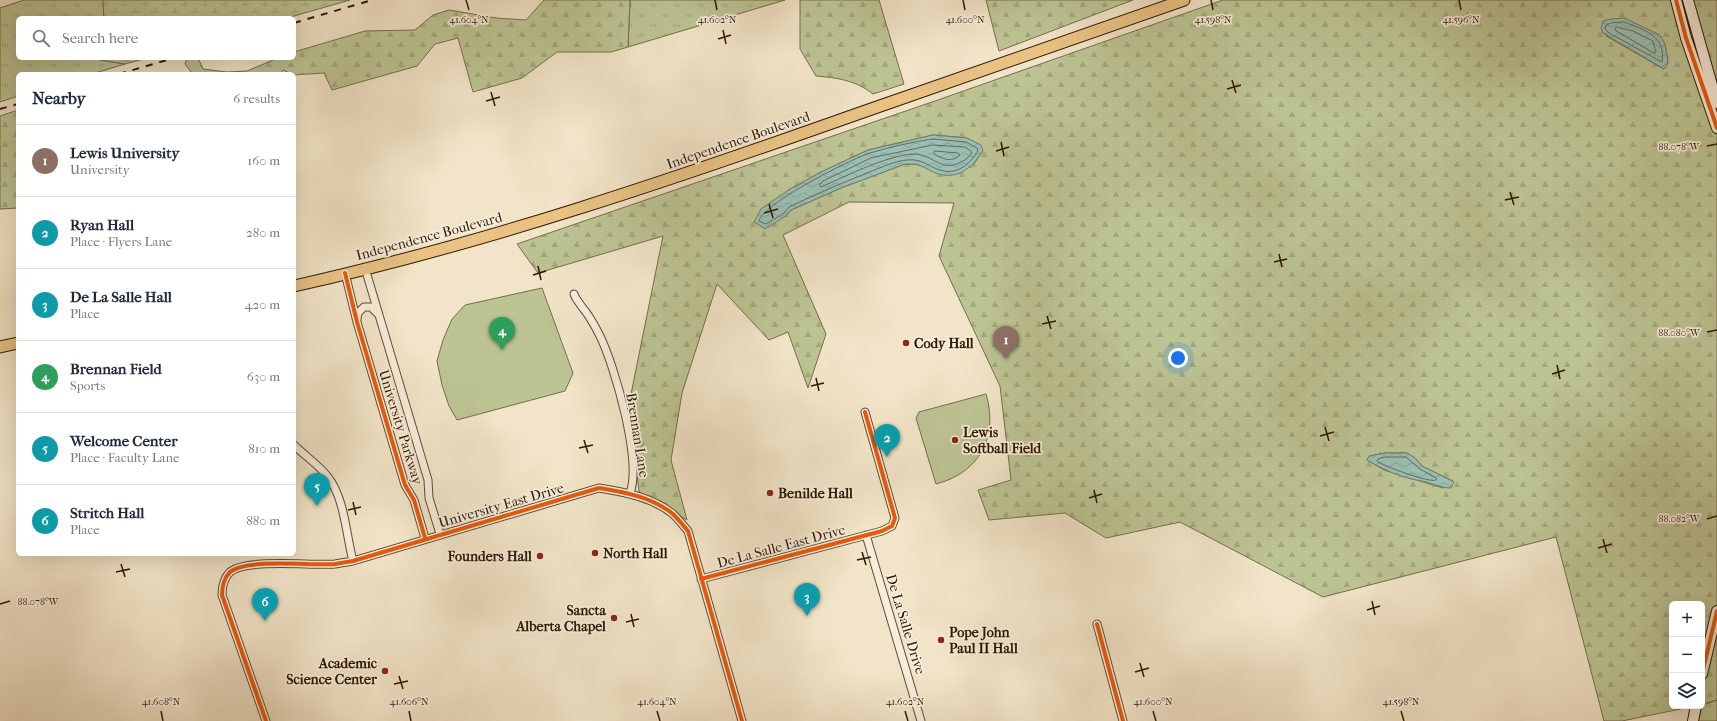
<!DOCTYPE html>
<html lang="en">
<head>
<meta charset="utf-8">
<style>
  :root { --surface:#fff; --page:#f2f2f3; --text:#1f2937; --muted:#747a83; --line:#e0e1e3; --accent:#0b8043 }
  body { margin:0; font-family:"IM FELL French Canon",serif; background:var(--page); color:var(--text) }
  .controls { position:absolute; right:12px; bottom:12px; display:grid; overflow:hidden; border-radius:6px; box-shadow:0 4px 16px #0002 }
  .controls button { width:36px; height:36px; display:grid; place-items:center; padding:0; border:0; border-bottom:1px solid var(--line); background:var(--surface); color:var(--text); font:20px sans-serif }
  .you { position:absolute; left:1178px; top:358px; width:14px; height:14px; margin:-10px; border:3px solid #fff; border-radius:50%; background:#1a73e8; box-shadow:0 0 0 6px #1a73e833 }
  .badge { display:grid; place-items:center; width:26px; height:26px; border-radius:50%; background:var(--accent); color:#fff; font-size:13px; font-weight:700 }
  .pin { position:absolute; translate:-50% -33px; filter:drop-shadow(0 1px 2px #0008) }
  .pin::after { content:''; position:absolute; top:21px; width:14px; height:12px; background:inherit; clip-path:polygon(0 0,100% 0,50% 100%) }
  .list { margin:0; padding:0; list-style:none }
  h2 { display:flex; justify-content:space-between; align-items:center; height:52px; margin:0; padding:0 16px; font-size:17px }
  h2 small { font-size:13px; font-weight:400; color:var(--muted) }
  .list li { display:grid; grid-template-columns:26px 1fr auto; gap:12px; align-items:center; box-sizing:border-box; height:72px; padding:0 16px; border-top:1px solid var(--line) }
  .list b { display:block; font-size:15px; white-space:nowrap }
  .list p { margin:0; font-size:13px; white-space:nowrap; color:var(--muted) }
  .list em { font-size:13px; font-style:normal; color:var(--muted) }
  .icon { flex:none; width:22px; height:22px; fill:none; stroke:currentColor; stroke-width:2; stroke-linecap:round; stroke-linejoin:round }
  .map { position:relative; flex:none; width:1717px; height:721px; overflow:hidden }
  .search { position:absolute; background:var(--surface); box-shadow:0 4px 16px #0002; left:16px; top:16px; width:280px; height:44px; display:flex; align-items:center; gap:10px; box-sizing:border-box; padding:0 14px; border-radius:6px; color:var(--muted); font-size:15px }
  .panel { position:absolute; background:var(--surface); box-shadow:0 4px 16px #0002; left:16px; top:72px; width:280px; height:484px; border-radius:6px }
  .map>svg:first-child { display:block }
</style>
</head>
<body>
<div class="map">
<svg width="1717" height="721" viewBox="0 0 1717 721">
  <defs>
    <pattern id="grass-tufts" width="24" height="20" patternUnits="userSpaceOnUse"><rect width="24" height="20" fill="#bdc494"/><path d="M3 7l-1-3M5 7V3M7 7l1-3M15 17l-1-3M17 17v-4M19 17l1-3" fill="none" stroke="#a3a87e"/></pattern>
    <pattern id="forest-firs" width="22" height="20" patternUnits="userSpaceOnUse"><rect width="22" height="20" fill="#bdc494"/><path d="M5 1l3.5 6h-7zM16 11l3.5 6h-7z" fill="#a3a87e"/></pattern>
    <pattern id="wetland-marsh" width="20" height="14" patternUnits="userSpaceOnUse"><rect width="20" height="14" fill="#bdc494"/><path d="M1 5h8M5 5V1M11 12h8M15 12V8" fill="none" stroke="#a3a87e"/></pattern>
    <pattern id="water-waves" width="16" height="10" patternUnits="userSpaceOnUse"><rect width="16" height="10" fill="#9bbfb4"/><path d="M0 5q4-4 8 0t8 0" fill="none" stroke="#86a399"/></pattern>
  </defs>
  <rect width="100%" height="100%" fill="#f2e4c8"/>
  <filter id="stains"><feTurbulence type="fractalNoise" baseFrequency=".005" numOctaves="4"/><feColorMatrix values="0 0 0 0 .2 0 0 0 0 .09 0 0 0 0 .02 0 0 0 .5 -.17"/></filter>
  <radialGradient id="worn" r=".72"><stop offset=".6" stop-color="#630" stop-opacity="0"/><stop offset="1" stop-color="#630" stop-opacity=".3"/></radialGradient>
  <path fill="url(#grass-tufts)" stroke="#766e4a" d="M 24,0 L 103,0 L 104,17 L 18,18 L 18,58 L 99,58 L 101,60 L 125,64 L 92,74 L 18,74 L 18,96 L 0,102 L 0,8 Z
    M 630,0 L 785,0 L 628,47 Z
    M 1717,700 L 1717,721 L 1698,721 L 1700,706 Z"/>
  <path fill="url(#forest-firs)" stroke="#766e4a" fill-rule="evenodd" d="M 544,0 L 630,0 L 628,47 L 611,52 L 557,52 L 522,78 L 473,92 L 458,38 L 435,44 L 417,66 L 332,90 L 324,73 L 294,75 L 283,70 L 282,74 L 191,74 L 192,73 L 185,64 L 187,58 L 198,58 L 203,69 L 227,72 L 247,71 L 278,58 L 294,58 L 294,52 L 365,31 L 415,30 L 433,15 L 449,10 L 496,18 L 526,20 Z
    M 800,0 L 879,0 L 904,84 L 873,94 C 855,80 838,78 816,76 L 800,49 Z
    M 986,0 L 1133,0 L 999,51 Z
    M 1223,0 L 1717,0 L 1717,700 L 1702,704 L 1702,604 L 1672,604 L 1672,706 L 1695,706 L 1622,721 L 1604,721 L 1556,537 L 1323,597 L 1180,522 L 1106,538 L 1065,513 L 989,520 L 978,490 L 1011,480 L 1000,386 L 939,256 L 954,203 L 849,202 L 783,235 L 826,334 L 808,388 L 788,332 L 769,340 L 717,284 L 682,393 L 671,460 L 687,520 L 639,492 L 629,404 L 663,236 L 538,273 L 517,244 L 935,101 ZM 1606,36 L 1665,44 L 1668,63 L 1664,69 L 1662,68 ZM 933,135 L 967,138 L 983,150 L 972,167 L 905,164 L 841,188 L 791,210 L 786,216 L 778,220 L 787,191 L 819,173 L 868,150 ZM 1385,453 L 1407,453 L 1415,458 L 1422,466 L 1453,481 L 1443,488 L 1384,470 L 1367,460 L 1370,456 Z
    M 18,110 L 18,208 L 0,209 L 0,116 Z"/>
  <path fill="url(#wetland-marsh)" stroke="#766e4a" d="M 103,0 L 350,0 L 287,18 L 104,18 Z
    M 99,58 L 147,58 L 125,64 L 100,60 Z"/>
  <path fill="#bdc494" stroke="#766e4a" d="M 542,288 L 573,373 L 565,391 L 457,420 L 449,406 L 442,385 L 437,361 L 443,340 L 452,319 L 465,305 Z
    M 986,394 C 999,437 979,473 936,484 L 916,418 L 919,412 Z"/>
  <path fill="url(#water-waves)" stroke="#6f7c6c" d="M 1624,18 L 1660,35 L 1665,44 L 1668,63 L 1664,69 L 1603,33 L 1601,28 L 1603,21 L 1611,19 Z
    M 933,135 L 967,138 L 981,145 L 983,150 C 975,164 962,178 943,175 C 928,173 926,163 905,164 L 841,188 L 807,203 L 791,210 L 786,216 L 765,229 L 754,222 L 761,209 L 787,191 L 819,173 L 868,150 Z
    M 1385,453 L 1407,453 L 1415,458 L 1422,466 L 1454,482 L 1451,488 C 1441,488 1432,483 1422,481 C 1402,478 1384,470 1367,460 L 1369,456 Z"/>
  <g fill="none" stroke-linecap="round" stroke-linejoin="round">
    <path stroke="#646c5a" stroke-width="1" d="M 1624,22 C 1645,30 1666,36 1662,62 L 1609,33 L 1605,29 L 1606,25 L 1611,23 Z
      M 1617,27 L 1633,31 L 1653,41 L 1656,52 L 1654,53 L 1616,31 L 1615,29 Z
      M 933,139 L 966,142 L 977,148 L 978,150 C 972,162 959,174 944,171 C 930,169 924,158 907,160 C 895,161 882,167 872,171 C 844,182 816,194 789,207 L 784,213 L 766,224 L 759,221 C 762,204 851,159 870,153 C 890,147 912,142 933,139 Z
      M 933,145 L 965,147 L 972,152 C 969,157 966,160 961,162 C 941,173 933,154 914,154 C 888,155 846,176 821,187 L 819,185 L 823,181 L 871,158 Z
      M 935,151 L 958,153 L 960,155 C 951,163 943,159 934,154 Z
      M 1385,457 L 1406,457 L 1420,469 L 1436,478 L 1436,480 C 1430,483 1385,467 1377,461 L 1378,459 Z"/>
    <g stroke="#5f4b32" stroke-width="9">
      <path id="street" d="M 365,268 L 428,480 L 429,498 L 440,534
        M 345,273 L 357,322 L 405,485 L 414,500 L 425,538
        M 574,294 C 576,300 579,302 582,307 C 589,315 595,326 600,336 C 615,367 642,461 630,493
        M 357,319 L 358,313 L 364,307 L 371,307 L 378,314
        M 294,445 C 305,456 319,465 328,477 C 345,499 346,535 353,561
        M 866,535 L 921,721
        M 701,579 L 882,531 L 892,526 L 895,518 L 865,412
        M 1097,624 L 1123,721
        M 266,721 L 222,595 C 222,586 224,578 230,572 C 246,558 312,566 335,564 C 341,563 347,562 353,561 L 599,488 C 624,492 652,497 673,514 C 678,519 683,525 688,531 L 742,721"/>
    </g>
    <g stroke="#2e1800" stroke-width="12">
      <path id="secondary" d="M 1676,0 L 1686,38 L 1717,128
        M 1688,0 L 1717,103
        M 1702,674 L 1717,611
        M 1693,721 L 1696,706"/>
    </g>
    <g stroke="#2e1800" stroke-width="13">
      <path id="primary" d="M 294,286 C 487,243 674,179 860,113 C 968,76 1076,38 1184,0
        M 0,347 L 18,343"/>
    </g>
    <use href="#street" stroke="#f7eddb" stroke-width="7"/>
    <use href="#secondary" stroke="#f7eddb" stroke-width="10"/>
    <use href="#primary" stroke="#e9c284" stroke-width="11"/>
    <path stroke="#2e1800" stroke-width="2" stroke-dasharray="7 7" stroke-linecap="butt" d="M 294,23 L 372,0
      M 119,74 L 174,58
      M 0,109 L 18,104"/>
    <g stroke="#f7eddb" stroke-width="6">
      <path id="cycleway" d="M 1676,0 L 1686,38 L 1717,128
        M 345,273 L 357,322 L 405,485 L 414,500 L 425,538
        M 701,579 L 882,531 L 892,526 L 895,518 L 865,412
        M 1097,624 L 1123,721
        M 1702,674 L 1717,611
        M 266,721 L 222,595 C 222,586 224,578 230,572 C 246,558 312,566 335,564 C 341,563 347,562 353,561 L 599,488 C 624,492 652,497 673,514 C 678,519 683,525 688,531 L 742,721"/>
    </g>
    <use href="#cycleway" stroke="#e8590c" stroke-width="4"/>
  </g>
  <path fill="none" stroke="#2e1800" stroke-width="1.5" d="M 466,0 L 469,10M 715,0 L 717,10M 963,0 L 965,10M 1211,0 L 1213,10M 1459,0 L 1461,10M 723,30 L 726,44M 718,39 L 731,35M 1232,80 L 1236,93M 1227,89 L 1241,85M 491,92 L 495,106M 486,101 L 500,97M 1001,142 L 1004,156M 1707,146 L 1717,144M 996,151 L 1009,147M 1510,192 L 1514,205M 1505,200 L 1519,197M 769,204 L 773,218M 764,213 L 778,209M 1279,254 L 1282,267M 1274,262 L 1287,259M 538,266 L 541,280M 533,275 L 546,271M 1047,316 L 1051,329M 1042,324 L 1056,321M 1707,332 L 1717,330M 1557,365 L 1560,379M 1552,374 L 1565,370M 816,378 L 819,391M 811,386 L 824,383M 1325,427 L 1329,441M 1320,436 L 1334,432M 584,440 L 588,453M 579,448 L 593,445M 1094,490 L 1097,503M 1089,498 L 1102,494M 353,502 L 356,515M 348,510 L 361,507M 1707,519 L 1717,516M 1603,539 L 1607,553M 1598,548 L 1612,544M 862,552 L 866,565M 857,560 L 871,557M 121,564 L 125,577M 116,572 L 130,569M 1372,601 L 1375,615M 0,604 L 10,601M 1367,610 L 1380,606M 631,614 L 634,627M 626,622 L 639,619M 1140,663 L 1144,677M 1135,672 L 1149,668M 399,676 L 403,689M 394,684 L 408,681M 161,711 L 163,721M 409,711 L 411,721M 657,711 L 660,721M 905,711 L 908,721M 1153,711 L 1156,721M 1401,711 L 1404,721"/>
  <g fill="#8f2418" stroke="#f7eddb" stroke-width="1.5">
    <circle cx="906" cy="343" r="4"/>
    <circle cx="955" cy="440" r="4"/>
    <circle cx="770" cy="493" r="4"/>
    <circle cx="595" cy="553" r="4"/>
    <circle cx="540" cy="556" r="4"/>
    <circle cx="614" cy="618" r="4"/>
    <circle cx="941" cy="640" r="4"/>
    <circle cx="385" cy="671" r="4"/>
  </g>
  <g text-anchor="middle" stroke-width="3.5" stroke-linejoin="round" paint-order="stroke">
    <g font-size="14" fill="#2e1800" stroke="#f7eddb">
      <text transform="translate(738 140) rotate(-19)" y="5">Independence Boulevard</text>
      <text transform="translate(429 236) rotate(-15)" y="5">Independence Boulevard</text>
      <text transform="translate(401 427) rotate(73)" y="5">University Parkway</text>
      <text transform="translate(638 435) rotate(81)" y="5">Brennan Lane</text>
      <text transform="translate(501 505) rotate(-16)" y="5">University East Drive</text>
      <text transform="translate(781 546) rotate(-15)" y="5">De La Salle East Drive</text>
      <text transform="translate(906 624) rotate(73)" y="5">De La Salle Drive</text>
    </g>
    <g font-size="14" font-weight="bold" fill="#2e1800" stroke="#f7eddb" text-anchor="start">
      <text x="914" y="348">Cody Hall</text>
      <text x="963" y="437">Lewis<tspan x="963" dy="16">Softball Field</tspan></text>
      <text x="778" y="498">Benilde Hall</text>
      <text x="603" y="558">North Hall</text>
      <text x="532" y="561" text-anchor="end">Founders Hall</text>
      <text x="606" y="615" text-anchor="end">Sancta<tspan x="606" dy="16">Alberta Chapel</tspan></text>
      <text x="949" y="637">Pope John<tspan x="949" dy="16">Paul II Hall</tspan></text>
      <text x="377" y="668" text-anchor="end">Academic<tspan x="377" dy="16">Science Center</tspan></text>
    </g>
  </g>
  <g font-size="10" text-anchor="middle" fill="#2e1800" stroke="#f7eddb" stroke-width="3.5" stroke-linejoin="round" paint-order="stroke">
    <text x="469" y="23">41.604°N</text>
    <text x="717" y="23">41.602°N</text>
    <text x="965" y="23">41.600°N</text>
    <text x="1213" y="23">41.598°N</text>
    <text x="1461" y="23">41.596°N</text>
    <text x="1679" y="150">88.078°W</text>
    <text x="1679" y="336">88.080°W</text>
    <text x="1679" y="522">88.082°W</text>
    <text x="38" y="605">88.078°W</text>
    <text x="161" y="705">41.608°N</text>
    <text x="409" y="705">41.606°N</text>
    <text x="657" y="705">41.604°N</text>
    <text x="905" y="705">41.602°N</text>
    <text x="1153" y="705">41.600°N</text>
    <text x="1401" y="705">41.598°N</text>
  </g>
  <rect width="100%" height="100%" filter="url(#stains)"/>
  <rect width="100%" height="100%" fill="url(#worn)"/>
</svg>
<div class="controls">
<button>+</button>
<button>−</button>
<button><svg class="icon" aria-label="layers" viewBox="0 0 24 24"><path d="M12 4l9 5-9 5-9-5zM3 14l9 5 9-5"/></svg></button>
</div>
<div class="you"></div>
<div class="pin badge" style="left:1006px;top:359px;background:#8d6e63">1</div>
<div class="pin badge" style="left:887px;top:457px;background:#0f9aa8">2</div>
<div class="pin badge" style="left:807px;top:616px;background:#0f9aa8">3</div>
<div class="pin badge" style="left:502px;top:350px;background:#2e9e5b">4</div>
<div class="pin badge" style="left:317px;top:506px;background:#0f9aa8">5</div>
<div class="pin badge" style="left:265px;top:621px;background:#0f9aa8">6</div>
<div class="search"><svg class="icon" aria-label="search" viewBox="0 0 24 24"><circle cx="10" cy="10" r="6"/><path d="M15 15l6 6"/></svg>Search here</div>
<section class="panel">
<h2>Nearby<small>6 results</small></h2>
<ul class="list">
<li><span class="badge" style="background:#8d6e63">1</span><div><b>Lewis University</b><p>University</p></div><em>160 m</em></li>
<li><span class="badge" style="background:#0f9aa8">2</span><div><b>Ryan Hall</b><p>Place · Flyers Lane</p></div><em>280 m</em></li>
<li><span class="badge" style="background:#0f9aa8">3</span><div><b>De La Salle Hall</b><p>Place</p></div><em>420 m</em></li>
<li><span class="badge" style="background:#2e9e5b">4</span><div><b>Brennan Field</b><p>Sports</p></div><em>630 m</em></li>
<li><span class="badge" style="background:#0f9aa8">5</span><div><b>Welcome Center</b><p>Place · Faculty Lane</p></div><em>810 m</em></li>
<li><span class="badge" style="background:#0f9aa8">6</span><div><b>Stritch Hall</b><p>Place</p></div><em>880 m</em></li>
</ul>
</section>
</div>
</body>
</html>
